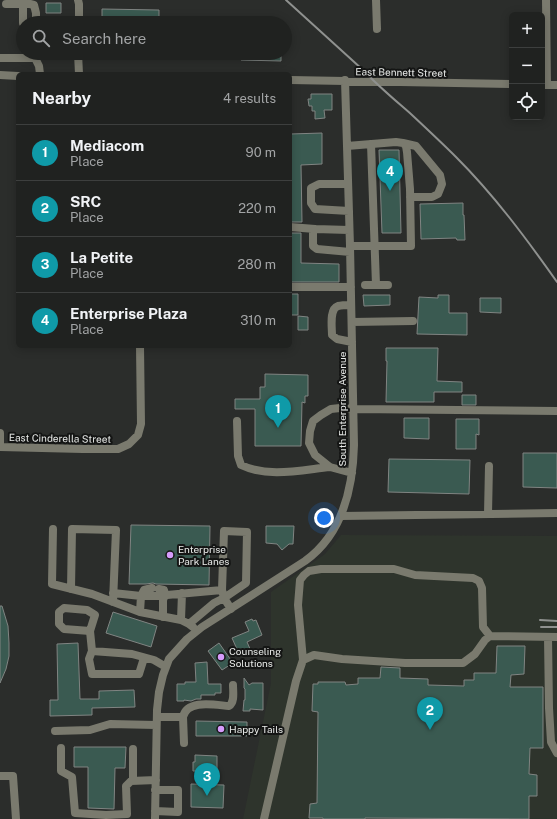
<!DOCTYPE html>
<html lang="en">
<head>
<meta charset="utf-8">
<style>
  :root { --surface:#202220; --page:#282a29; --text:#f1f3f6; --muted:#a2a4a5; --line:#3d3f3e; --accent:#8bbbb9 }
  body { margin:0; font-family:"Public Sans",sans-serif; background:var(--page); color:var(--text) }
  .controls { position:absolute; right:12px; top:12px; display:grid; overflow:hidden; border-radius:6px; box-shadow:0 2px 10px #0003 }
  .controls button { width:36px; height:36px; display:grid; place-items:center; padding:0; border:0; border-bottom:1px solid var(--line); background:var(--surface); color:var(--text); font:20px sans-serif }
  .you { position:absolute; left:324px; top:518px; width:14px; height:14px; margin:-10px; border:3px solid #fff; border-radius:50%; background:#1a73e8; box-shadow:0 0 0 6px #1a73e833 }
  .badge { display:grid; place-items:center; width:26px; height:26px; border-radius:50%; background:var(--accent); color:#fff; font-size:13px; font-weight:700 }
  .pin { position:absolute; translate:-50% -33px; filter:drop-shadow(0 1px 2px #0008) }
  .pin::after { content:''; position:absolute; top:21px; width:14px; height:12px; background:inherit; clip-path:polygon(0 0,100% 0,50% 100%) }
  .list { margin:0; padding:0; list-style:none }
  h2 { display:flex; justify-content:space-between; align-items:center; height:52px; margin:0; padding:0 16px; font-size:17px }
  h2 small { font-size:13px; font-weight:400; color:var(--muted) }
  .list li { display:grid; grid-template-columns:26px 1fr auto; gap:12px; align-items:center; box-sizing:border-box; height:56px; padding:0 16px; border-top:1px solid var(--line) }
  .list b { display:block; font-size:15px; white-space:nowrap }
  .list p { margin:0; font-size:13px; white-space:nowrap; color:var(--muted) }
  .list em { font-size:13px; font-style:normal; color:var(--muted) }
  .icon { flex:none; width:22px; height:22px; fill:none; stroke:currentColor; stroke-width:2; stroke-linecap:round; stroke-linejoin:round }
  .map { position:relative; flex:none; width:557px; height:819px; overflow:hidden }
  .search { position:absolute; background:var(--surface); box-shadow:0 2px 10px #0003; left:16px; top:16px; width:276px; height:44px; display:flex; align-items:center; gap:10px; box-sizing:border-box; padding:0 14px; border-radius:22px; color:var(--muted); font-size:15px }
  .panel { position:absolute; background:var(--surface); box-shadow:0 2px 10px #0003; left:16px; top:72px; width:276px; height:276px; border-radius:6px }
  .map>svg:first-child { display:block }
</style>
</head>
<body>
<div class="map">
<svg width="557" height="819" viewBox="0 0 557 819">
  <rect width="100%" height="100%" fill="#2b2d2b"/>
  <path fill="#2e342c" d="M 341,535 L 557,536 L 557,819 L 243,819 L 271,683 L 271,592 L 325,554 Z"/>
  <path fill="#3a5a51" stroke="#808482" d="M 46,3 L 61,3 L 61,13 L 46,13 Z
    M 102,9 L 159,10 L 159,23 L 102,23 Z
    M 241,53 L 281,53 L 281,61 L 241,60 Z
    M 311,94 L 332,94 L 332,110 L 324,110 L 325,118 L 315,119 L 315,111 L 312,111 L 312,106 L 309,106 L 308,99 L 311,99 Z
    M 322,133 L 322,164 L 301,165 L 302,222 L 290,222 L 290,134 Z
    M 379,150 L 399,150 L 401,233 L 382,233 Z
    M 463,203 L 463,215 L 464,215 L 465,240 L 457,240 L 456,238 L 421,239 L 420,204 Z
    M 290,233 L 301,233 L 301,263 L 339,264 L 339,282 L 290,282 Z
    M 290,294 L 298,294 L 298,315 L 290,315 Z
    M 363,295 L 390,295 L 390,305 L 364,306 Z
    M 438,295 L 449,295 L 449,313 L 467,313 L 467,335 L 417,334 L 419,297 L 438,298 Z
    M 480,298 L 501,298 L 501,313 L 480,312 Z
    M 298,316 L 308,317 L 308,330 L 298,330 Z
    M 386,348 L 438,348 L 437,381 L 462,382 L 462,392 L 434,392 L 434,402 L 386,402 L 387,361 L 386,361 Z
    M 265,374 L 308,375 L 308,396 L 305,396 L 305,403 L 302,402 L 301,446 L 255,446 L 255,409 L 235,409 L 235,399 L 260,399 L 260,387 L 265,387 Z
    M 462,395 L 476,395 L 476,405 L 462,405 Z
    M 404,418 L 429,418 L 429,439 L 404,438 Z
    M 456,419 L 479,419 L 479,435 L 476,434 L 476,449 L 456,449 Z
    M 523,453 L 557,453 L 557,488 L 523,487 Z
    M 389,459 L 470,460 L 469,494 L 388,492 Z
    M 131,525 L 210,526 L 209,585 L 156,584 L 153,583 L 146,584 L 129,584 Z
    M 266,526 L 294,526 L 293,544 L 289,544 L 282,550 L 277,544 L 266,543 Z
    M 0,606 L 2,606 L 8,626 L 9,643 L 9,656 L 6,669 L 0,683 Z
    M 113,612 L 157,626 L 151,647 L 106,633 Z
    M 252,619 L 253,621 L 256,620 L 262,635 L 247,642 L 251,651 L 240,656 L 232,638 L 249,631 L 245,622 Z
    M 78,643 L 80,699 L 99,699 L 99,691 L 134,690 L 135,707 L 92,708 L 92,715 L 50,716 L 50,700 L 58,700 L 57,644 Z
    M 219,643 L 233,663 L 222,670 L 208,651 Z
    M 497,646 L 525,646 L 524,674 L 511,675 L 510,687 L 543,687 L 543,748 L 530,748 L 529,774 L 537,775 L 537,796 L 529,796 L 529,819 L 365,818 L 365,819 L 323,819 L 323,818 L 309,818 L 310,804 L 317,803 L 318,712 L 312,711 L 313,684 L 318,684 L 318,682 L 345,682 L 346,685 L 358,684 L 358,678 L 380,678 L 381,667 L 400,668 L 400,678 L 428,679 L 428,685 L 464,686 L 464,680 L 474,680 L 474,673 L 496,673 Z
    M 207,662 L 208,684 L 221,684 L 221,693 L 215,693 L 215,695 L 201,695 L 201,699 L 196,699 L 191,701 L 184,700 L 184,701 L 177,701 L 177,684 L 185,684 L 185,682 L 196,682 L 195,663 Z
    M 244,678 L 249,685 L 252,683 L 263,683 L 263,710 L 250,709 L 250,711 L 243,711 L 244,700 L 245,700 L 245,689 L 244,688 Z
    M 196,721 L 247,722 L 247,736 L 196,736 Z
    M 74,747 L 126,747 L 125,768 L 115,768 L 114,809 L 88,808 L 88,767 L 74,767 Z
    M 195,755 L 217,756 L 217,771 L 193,771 L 193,762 L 195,762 Z
    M 191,784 L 224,785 L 223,808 L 191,807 Z"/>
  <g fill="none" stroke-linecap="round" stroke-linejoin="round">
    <path stroke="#7a7a6e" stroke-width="8" d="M 78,0 L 79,4 L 79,23
      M 376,0 L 377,29
      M 546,0 L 547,85
      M 6,4 L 30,4 L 34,5 L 36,13 L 36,23
      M 23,23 L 23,4
      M 78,53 L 79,74
      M 35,54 L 35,58 L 39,66 L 40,74
      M 0,58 L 35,58
      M 0,75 L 18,76
      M 290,80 L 512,84
      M 543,85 L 557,85
      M 403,143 L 416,146 L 440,175 L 442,184 L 438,194 L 432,197 L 410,197
      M 371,144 L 376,285
      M 347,146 L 396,142 L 403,143 L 406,146 L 407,152 L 410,189 L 411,246 L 350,246
      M 348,184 L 319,184 L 311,188 L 311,203 L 315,209 L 349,211
      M 290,227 L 315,229
      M 349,230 L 315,229 L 313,232 L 313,246 L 317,249 L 350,252
      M 365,285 L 388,285
      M 290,287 L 351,287
      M 351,305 C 347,305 342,305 338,306 C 329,309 332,327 332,335 L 337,339 L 352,342
      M 352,322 L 413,321
      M 237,421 L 238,456 L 241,465 C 268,478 301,470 330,467
      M 0,433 L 0,447
      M 0,447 L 83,449 L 118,449 L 129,444 L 138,435 L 141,424 L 140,346
      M 352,473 L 330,467 L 315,455 L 309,443 L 310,431 L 313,421 L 321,415 L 331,409 L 340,408 L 354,409 L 557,411
      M 488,514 L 489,466
      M 341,516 L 557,513
      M 53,529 L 52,584 L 92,594 L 140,612 L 181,620 L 189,624
      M 224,531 L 247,532 L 246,583 L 224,598 L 222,590 Z
      M 71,589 L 72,529 L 116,530 L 113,602
      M 159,589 L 164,590 L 165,595 L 163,600 L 163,617
      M 113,593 L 141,596 L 156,596 L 222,590
      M 140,612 L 141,596 L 144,590 L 152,588
      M 181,620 L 182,593
      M 193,627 L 189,624 L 214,603 L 224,598 L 231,609
      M 90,631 L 64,629 L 59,624 L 59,612 L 64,608 L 87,610 L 95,615 L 90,631 L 92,651
      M 548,637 L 549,708 L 551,742 L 557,753
      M 144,658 L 139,674 L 92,674 L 89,659 L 92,651 L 132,654 L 154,660 L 166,667
      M 303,660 L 298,605 L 300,580 L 304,575 L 309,571 L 321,569 L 394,569 L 415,575 L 473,578 L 479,581 L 482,588 L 483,627 L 490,636
      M 157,717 L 183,717 C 187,699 215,705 229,706 C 235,702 233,692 233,685
      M 183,717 L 184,743
      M 55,731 L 90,730 L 110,724 L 156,725
      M 61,748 L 61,771 L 72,777 L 75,813 L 106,815 L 127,814 L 126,786 L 131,781 L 156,780
      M 133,749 L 133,781
      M 0,776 L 13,776 L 16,819
      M 155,811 L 178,812 L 178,790 L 155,790
      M 155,819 L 157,710 L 159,692 L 163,675 L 169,659 L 187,639 L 202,627 L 305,561 C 343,534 353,488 354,445 L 350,246 L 345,80
      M 264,819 L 296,681 L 303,660 L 314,655 L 342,659 L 405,663 L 463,663 L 475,654 L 485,640 L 490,636 L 557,637"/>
    <path stroke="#8f918f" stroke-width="2" d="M 286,0 L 363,70 C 378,86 395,100 412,115 C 427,129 442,143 456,157 C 494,195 526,238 557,282
      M 540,620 L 557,621
      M 541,627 L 557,627"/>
  </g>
  <g fill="#d59cfb" stroke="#141514" stroke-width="1.5">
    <circle cx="170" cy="555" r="4"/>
    <circle cx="221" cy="657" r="4"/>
    <circle cx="221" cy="729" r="4"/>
  </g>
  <g text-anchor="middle" stroke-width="4" stroke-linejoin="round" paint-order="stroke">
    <g font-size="10" fill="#e9ebe9" stroke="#141514">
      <text transform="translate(401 72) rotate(1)" y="4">East Bennett Street</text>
      <text transform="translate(342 409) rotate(-90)" y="4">South Enterprise Avenue</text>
      <text transform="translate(60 438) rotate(1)" y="4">East Cinderella Street</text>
    </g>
    <g font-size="10" fill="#e9ebe9" stroke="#141514" text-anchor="start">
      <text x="178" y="553">Enterprise<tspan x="178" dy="12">Park Lanes</tspan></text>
      <text x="229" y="655">Counseling<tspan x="229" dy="12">Solutions</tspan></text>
      <text x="229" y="733">Happy Tails</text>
    </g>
  </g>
</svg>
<div class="controls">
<button>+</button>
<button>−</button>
<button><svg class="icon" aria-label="locate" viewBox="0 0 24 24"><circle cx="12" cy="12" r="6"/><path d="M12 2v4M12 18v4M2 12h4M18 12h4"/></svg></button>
</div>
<div class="you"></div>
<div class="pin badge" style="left:278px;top:428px;background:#0f9aa8">1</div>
<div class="pin badge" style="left:430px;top:730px;background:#0f9aa8">2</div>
<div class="pin badge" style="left:207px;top:796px;background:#0f9aa8">3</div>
<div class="pin badge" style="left:390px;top:191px;background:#0f9aa8">4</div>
<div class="search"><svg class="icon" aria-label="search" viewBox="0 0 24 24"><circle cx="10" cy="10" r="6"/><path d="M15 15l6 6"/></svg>Search here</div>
<section class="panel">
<h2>Nearby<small>4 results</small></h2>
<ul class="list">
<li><span class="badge" style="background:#0f9aa8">1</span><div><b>Mediacom</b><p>Place</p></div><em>90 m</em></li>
<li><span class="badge" style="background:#0f9aa8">2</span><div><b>SRC</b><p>Place</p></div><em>220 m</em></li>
<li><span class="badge" style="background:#0f9aa8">3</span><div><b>La Petite</b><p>Place</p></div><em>280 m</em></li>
<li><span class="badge" style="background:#0f9aa8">4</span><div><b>Enterprise Plaza</b><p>Place</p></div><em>310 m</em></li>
</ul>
</section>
</div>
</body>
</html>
